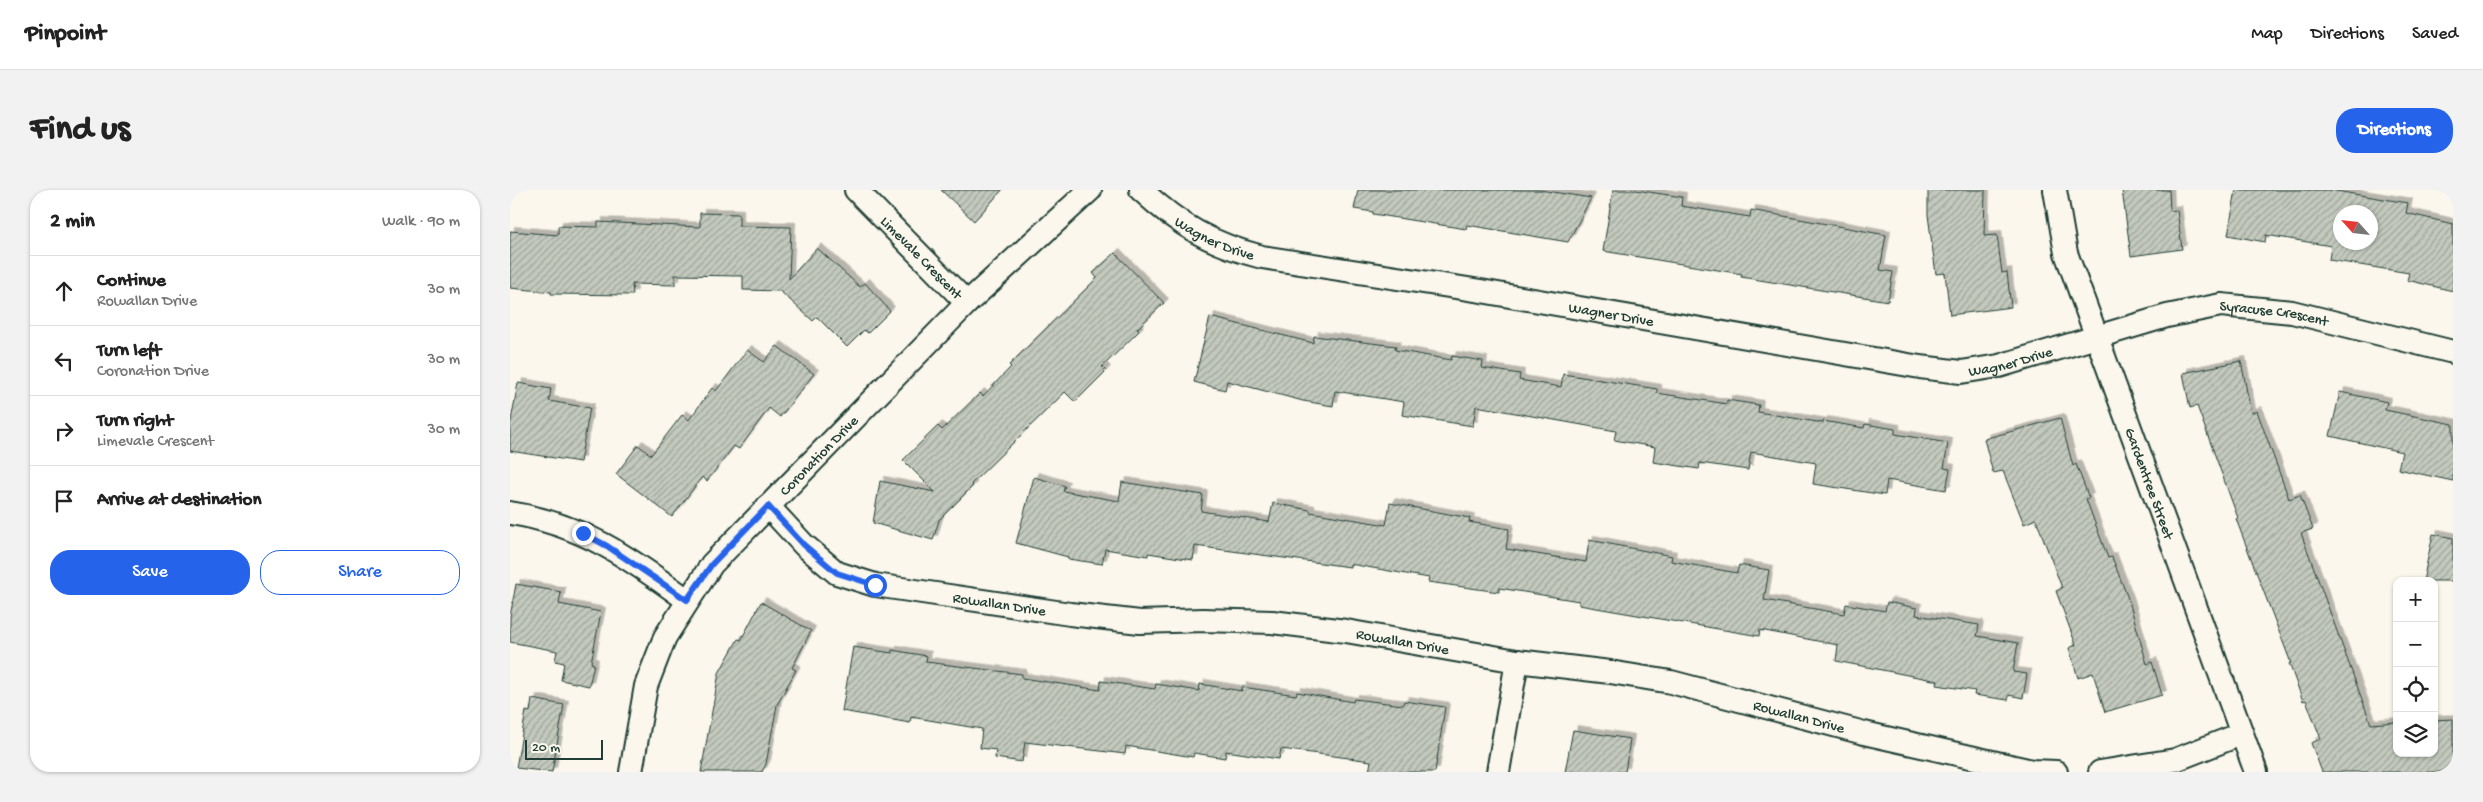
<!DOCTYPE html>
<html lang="en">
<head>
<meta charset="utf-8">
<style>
  :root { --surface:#fff; --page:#f2f2f2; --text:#222; --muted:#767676; --line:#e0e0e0; --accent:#2563eb }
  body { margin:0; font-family:"Gochi Hand",sans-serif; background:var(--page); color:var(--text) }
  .controls { position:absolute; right:15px; bottom:15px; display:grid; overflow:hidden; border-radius:10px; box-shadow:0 1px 4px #0004 }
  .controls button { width:45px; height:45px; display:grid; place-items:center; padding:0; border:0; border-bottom:1px solid var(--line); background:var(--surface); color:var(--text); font:25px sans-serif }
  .compass { position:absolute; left:1823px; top:15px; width:45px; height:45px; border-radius:50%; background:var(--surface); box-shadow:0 1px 4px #0004; rotate:297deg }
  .scale { position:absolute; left:15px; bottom:12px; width:78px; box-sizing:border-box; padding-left:5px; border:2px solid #1f3d34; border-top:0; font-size:14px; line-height:18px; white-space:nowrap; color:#1f3d34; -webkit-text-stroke:4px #fbf7ec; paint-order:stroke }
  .stop { position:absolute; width:15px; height:15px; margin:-11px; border:4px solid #2563eb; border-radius:50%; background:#fff }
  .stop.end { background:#2563eb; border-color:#fff; box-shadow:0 1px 5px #0008 }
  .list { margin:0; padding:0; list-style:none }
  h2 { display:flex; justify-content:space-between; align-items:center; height:65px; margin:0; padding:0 20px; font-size:21px }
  h2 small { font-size:16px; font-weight:400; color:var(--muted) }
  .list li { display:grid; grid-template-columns:32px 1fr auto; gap:15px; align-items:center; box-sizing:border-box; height:70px; padding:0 20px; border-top:1px solid var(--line) }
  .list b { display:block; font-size:19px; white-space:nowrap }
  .list p { margin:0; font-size:16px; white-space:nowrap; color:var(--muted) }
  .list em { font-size:16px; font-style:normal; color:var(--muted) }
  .actions { display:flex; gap:10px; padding:15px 20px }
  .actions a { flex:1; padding:11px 0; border:1px solid var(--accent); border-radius:20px; text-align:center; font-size:18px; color:var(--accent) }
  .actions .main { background:var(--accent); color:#fff }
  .icon { flex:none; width:28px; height:28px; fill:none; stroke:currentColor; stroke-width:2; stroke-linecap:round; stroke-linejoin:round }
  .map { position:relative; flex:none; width:1943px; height:582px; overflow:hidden; border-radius:20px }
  header { display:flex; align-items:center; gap:30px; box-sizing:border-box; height:70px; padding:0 25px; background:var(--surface); border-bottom:1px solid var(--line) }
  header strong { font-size:24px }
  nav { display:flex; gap:28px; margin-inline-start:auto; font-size:18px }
  .intro { display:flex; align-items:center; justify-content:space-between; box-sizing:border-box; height:120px; padding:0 30px }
  h1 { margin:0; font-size:35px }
  .button { padding:12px 22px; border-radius:20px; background:var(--accent); color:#fff; font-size:18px; font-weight:700 }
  main { display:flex; gap:30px; padding:0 30px }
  aside { flex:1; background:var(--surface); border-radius:20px; box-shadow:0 1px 4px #0004 }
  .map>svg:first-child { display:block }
</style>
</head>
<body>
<header>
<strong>Pinpoint</strong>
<nav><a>Map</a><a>Directions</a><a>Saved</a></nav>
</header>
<div class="intro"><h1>Find us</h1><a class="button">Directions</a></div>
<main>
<aside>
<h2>2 min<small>Walk · 90 m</small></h2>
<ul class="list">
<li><svg class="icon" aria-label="ahead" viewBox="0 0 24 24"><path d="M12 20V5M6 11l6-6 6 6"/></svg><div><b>Continue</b><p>Rowallan Drive</p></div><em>30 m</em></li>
<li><svg class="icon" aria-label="left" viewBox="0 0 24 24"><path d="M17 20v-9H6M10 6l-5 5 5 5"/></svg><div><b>Turn left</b><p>Coronation Drive</p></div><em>30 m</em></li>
<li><svg class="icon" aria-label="right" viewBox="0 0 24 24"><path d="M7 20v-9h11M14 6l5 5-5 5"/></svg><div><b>Turn right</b><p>Limevale Crescent</p></div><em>30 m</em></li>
<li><svg class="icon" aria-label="arrive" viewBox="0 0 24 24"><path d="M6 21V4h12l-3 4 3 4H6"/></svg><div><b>Arrive at destination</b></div></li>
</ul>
<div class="actions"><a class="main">Save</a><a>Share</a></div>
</aside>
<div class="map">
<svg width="1943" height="582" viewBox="0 0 1943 582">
  <defs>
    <pattern id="building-hatch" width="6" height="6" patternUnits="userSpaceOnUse" patternTransform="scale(1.25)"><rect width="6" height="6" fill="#c4c9be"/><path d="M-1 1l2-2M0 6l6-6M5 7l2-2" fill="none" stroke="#9fa49b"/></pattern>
    <filter id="shadow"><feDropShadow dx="4.5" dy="-4.5" stdDeviation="0" flood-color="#0004"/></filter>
  </defs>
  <rect width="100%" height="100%" fill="#fbf7ec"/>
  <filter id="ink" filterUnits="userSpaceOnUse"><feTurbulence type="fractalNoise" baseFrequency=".02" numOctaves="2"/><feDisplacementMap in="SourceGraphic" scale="10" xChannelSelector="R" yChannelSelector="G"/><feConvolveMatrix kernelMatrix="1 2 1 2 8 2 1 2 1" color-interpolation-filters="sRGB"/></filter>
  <g filter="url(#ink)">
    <path fill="url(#building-hatch)" stroke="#1f3d34" fill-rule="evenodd" filter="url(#shadow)" d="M 431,0 L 492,0 L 464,31 Z
      M 848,0 L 1030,0 L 1081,8 L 1058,52 L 957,35 L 956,39 L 863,24 L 863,22 L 844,19 Z
      M 1103,0 L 1126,0 L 1172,7 L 1171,16 L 1240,27 L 1241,20 L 1376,45 L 1370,80 L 1383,82 L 1378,111 L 1231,87 L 1232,84 L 1093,61 Z
      M 1418,0 L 1475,0 L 1474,46 L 1487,45 L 1492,83 L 1497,82 L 1501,117 L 1440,125 L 1435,83 L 1426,84 L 1418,25 Z
      M 1612,0 L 1659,0 L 1660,21 L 1667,20 L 1672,59 L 1621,66 Z
      M 1726,0 L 1820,0 L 1898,13 L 1896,23 L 1943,34 L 1943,101 L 1897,90 L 1899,83 L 1819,70 L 1821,56 L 1756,45 L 1755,52 L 1718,45 ZM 1830,22 L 1860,22 L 1860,52 L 1830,52 Z
      M 190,23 L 229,24 L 229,36 L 281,37 L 279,89 L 307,58 L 350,97 L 355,93 L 380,121 L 358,143 L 354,140 L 337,157 L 307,127 L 303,131 L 270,101 L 233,100 L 233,86 L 165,85 L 165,95 L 122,94 L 123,105 L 41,104 L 41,102 L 0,98 L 0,41 L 48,45 L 48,36 L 88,37 L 88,32 L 190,37 Z
      M 605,63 L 654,113 L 627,139 L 629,141 L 592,177 L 596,181 L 565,212 L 555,202 L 461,294 L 463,296 L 429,330 L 423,350 L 363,333 L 370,291 L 425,302 L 393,270 L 428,236 L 432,240 L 470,203 L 473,206 L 501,177 L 499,175 L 587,88 L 583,83 Z
      M 700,127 L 803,153 L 804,146 L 886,156 L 885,160 L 941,170 L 942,166 L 973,171 L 972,178 L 1010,184 L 1009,190 L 1051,197 L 1053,184 L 1147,199 L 1147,203 L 1217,214 L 1217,210 L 1249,215 L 1248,222 L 1313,233 L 1313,231 L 1354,238 L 1355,234 L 1385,239 L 1385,244 L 1438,253 L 1434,278 L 1440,279 L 1436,300 L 1377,290 L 1375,305 L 1303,294 L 1306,273 L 1241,262 L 1238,280 L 1190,273 L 1189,279 L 1143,272 L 1145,257 L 1104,250 L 1106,241 L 966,216 L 963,236 L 892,225 L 894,212 L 825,201 L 823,216 L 793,211 L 717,191 L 715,200 L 684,192 Z
      M 267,156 L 304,184 L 270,227 L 259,218 L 229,259 L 224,256 L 197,291 L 192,287 L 162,327 L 106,284 L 128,255 L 141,265 L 172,225 L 179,230 L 202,198 L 206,201 L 237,160 L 254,172 Z
      M 1731,171 L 1741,223 L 1747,221 L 1779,309 L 1790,305 L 1803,339 L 1791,343 L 1861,534 L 1887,532 L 1887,563 L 1924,563 L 1924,530 L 1943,529 L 1943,582 L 1812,582 L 1801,553 L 1811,549 L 1796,510 L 1793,511 L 1779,473 L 1781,473 L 1726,329 L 1728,328 L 1687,216 L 1680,218 L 1673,183 Z
      M 8,193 L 41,199 L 39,211 L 80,218 L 70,272 L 0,261 L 0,236 Z
      M 1830,202 L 1877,212 L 1875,220 L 1943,234 L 1943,291 L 1888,279 L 1892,262 L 1820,246 Z
      M 1550,228 L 1563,276 L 1566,274 L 1579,308 L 1576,309 L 1598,368 L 1602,367 L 1619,411 L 1637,474 L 1642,472 L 1652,505 L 1595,522 L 1583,483 L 1568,488 L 1559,458 L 1566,455 L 1546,401 L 1552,398 L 1526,329 L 1514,334 L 1493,281 L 1483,283 L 1474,249 Z
      M 524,287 L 555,296 L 553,301 L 609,311 L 612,292 L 693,305 L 691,321 L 759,332 L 763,313 L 800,320 L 800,322 L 876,335 L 880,313 L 960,328 L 959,332 L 999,339 L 996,359 L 1076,372 L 1079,350 L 1162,366 L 1161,371 L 1227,383 L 1229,375 L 1259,380 L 1254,410 L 1334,424 L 1336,414 L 1375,421 L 1377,412 L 1407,418 L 1406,425 L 1469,435 L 1467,446 L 1508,453 L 1503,482 L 1517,484 L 1513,508 L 1499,505 L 1498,510 L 1464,505 L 1465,501 L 1427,495 L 1428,491 L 1326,471 L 1328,455 L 1250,440 L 1249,446 L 1069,415 L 1069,411 L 989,398 L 989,402 L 918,392 L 919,388 L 840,374 L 840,377 L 685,356 L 683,370 L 638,363 L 638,366 L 595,359 L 592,374 L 558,369 L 558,367 L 506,353 Z
      M 1923,344 L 1943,348 L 1943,391 L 1913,391 Z
      M 6,394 L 51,402 L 49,414 L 91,422 L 81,473 L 84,474 L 79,496 L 51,490 L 54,473 L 45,471 L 47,461 L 0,452 L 0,427 Z
      M 251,412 L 301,441 L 282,478 L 286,480 L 267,515 L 256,574 L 252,582 L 191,582 L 209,483 L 228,449 L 231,450 Z
      M 343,457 L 382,463 L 382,460 L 417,466 L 416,472 L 512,484 L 512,488 L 590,500 L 591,491 L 645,499 L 646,494 L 689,501 L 690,494 L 732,501 L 732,497 L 786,505 L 787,502 L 843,512 L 844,509 L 893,515 L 894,511 L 935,517 L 925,582 L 859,582 L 861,571 L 771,559 L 769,569 L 716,561 L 715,568 L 684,563 L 683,567 L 616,556 L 615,564 L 515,552 L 512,572 L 485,568 L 486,560 L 470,558 L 472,539 L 401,527 L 400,533 L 332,521 Z
      M 22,509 L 54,515 L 42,582 L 6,578 L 16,521 L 20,522 Z
      M 1063,540 L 1120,549 L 1115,582 L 1055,582 Z"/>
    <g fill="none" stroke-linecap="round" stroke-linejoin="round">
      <g stroke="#1f3d34" stroke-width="26">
        <g id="minor">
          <path id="s1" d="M 346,0 L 457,113"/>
          <path id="s2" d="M 631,0 C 670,36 701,54 752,67 L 971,101 L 1410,177 L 1451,182 L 1489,176 L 1657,126 L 1711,115 L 1782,122 L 1943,162"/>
          <path id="s3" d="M 1545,0 L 1556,63 L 1746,582"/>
          <path id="s4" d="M 258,316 L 294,355 L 327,383 L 365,395 L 560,424 L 630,432 L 693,430 L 762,432 L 836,441 L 1007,471 L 1100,482 L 1161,492 L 1354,543 L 1522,581 L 1546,582"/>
          <path d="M 0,323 C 72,334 120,368 177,410"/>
          <path id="s5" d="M 121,582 L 136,496 L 155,447 L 202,374 L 457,113 L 580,0"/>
          <path d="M 988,582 L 1007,471"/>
          <path d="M 1590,582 L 1665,570 L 1731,544"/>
        </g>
      </g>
      <use href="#minor" stroke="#fbf7ec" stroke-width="22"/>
    </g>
  </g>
  <g fill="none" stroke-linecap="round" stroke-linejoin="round" filter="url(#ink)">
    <path stroke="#2563eb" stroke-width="6" d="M 73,343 L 97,356 L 177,410 L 202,374 L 258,316 L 294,355 L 327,383 L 365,395"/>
  </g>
  <g text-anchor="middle" stroke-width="5" stroke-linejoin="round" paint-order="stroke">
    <g font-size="15" fill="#1f3d34" stroke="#fbf7ec">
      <text dy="5" stroke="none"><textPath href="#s2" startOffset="89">Wagner Drive</textPath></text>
      <text dy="5" stroke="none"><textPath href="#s1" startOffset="94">Limevale Crescent</textPath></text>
      <text dy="5" stroke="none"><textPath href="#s2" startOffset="494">Wagner Drive</textPath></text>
      <text dy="5" stroke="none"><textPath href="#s2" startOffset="1171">Syracuse Crescent</textPath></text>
      <text dy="5" stroke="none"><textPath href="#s2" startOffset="899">Wagner Drive</textPath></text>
      <text dy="5" stroke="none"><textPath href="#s5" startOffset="379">Coronation Drive</textPath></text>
      <text dy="5" stroke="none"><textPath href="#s3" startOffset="309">Gardentree Street</textPath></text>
      <text dy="5" stroke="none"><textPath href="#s4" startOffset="262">Rowallan Drive</textPath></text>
      <text dy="5" stroke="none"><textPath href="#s4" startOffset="668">Rowallan Drive</textPath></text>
      <text dy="5" stroke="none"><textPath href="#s4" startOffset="1072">Rowallan Drive</textPath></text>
    </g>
  </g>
</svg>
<div class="controls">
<button>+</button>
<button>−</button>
<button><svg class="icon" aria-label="locate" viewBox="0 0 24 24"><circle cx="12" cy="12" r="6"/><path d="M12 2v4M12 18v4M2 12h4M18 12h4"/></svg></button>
<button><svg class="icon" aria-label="layers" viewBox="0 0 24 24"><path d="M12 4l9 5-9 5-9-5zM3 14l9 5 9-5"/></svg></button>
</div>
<svg class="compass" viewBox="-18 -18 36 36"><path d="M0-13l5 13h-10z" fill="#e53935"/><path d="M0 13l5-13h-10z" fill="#767676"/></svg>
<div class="scale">20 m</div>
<div class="stop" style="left:365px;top:395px"></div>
<div class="stop end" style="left:73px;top:343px"></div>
</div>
</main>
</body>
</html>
